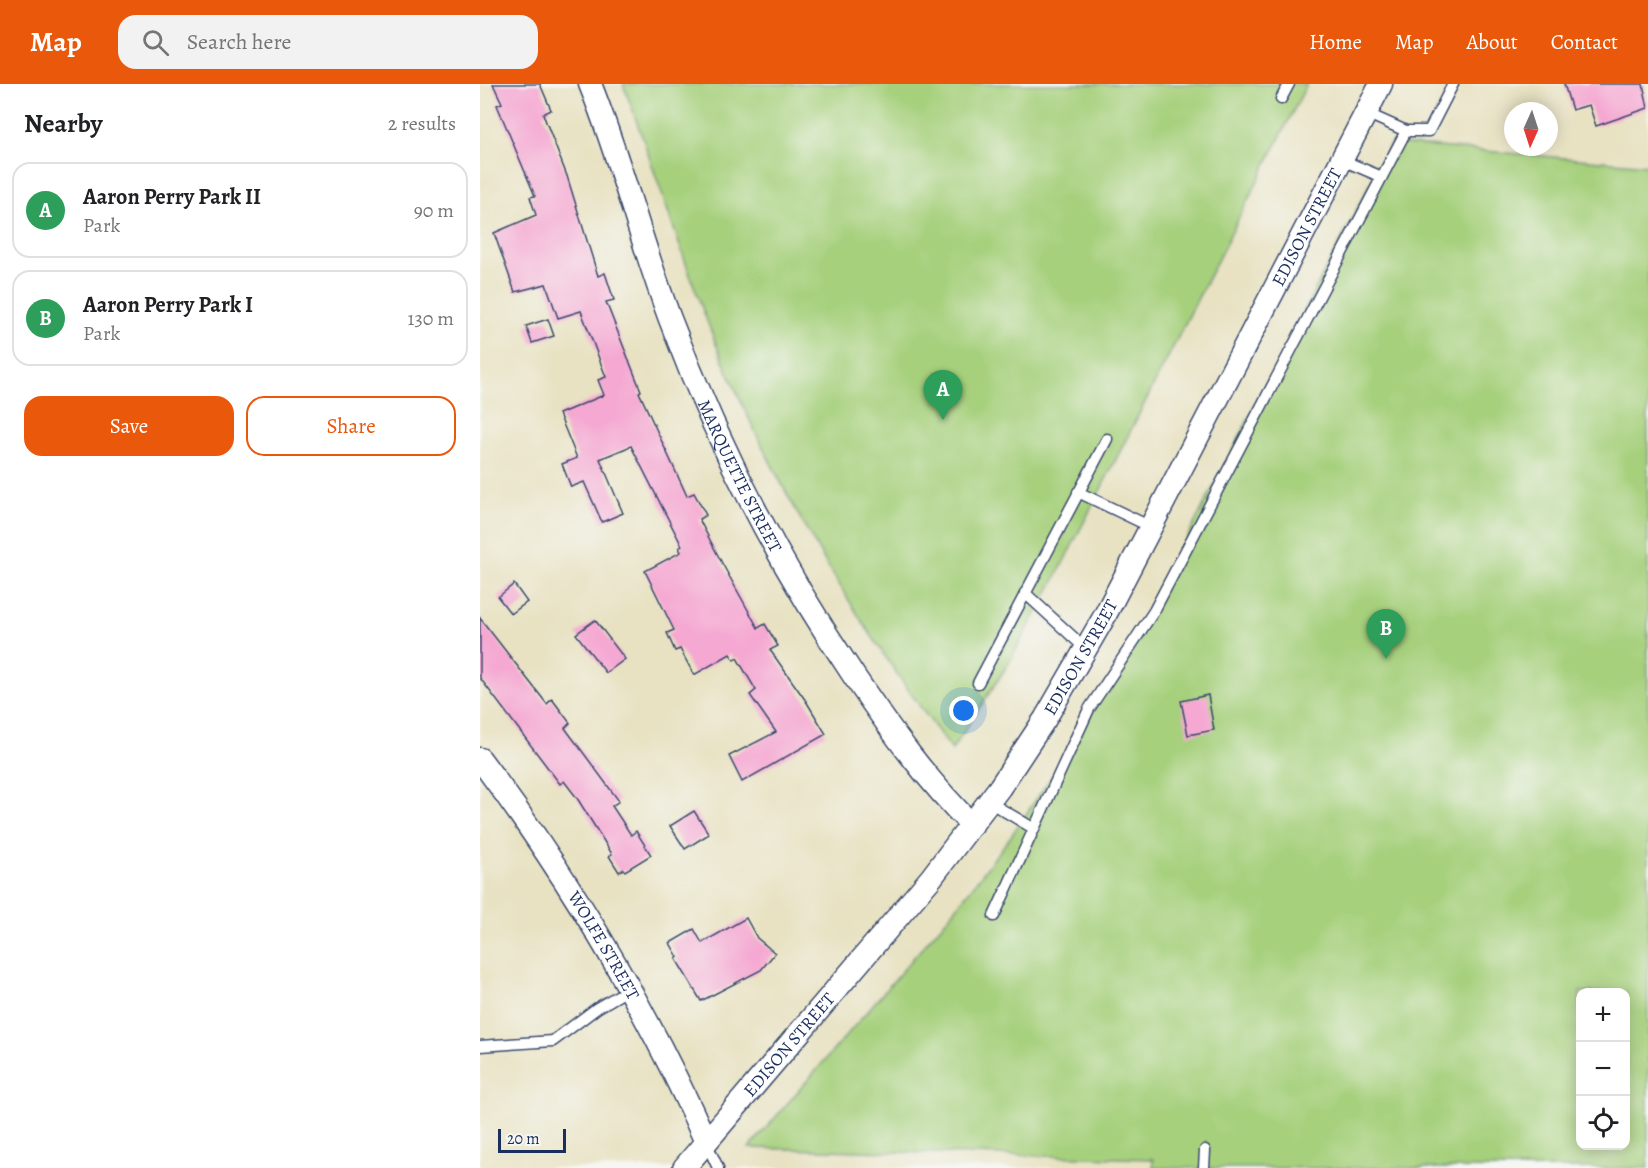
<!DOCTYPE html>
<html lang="en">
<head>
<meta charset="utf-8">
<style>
  :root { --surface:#fff; --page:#f2f2f2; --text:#202124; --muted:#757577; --line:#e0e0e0; --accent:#ea580c }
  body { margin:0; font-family:Alegreya,serif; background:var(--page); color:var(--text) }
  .controls { position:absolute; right:18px; bottom:18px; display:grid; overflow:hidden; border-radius:12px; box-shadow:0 3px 15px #0003 }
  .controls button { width:54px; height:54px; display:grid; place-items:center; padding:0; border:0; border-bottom:2px solid var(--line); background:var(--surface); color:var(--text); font:30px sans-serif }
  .compass { position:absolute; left:1024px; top:18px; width:54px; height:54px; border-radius:50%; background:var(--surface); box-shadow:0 3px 15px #0003; rotate:183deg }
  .scale { position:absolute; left:18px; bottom:15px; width:68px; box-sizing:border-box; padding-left:6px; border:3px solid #1b2f5e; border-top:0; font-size:16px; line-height:21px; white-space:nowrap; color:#1b2f5e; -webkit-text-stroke:4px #f6f6f2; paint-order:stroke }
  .you { position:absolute; left:484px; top:627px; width:21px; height:21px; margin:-15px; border:4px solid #fff; border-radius:50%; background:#1a73e8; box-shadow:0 0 0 9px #1a73e833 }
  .badge { display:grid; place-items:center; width:39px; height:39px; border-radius:50%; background:var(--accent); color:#fff; font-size:20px; font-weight:700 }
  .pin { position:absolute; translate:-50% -50px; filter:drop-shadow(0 2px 3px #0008) }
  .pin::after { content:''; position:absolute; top:32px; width:21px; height:18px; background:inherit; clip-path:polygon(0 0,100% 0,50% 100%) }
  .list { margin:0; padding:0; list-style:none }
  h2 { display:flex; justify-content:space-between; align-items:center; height:78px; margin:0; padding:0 24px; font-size:26px }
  h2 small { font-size:20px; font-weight:400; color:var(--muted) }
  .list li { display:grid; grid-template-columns:39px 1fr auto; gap:18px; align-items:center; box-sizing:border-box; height:96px; margin:0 12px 12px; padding:0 12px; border:2px solid var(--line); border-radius:18px }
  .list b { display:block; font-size:22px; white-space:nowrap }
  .list p { margin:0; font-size:20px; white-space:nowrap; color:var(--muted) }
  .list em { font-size:20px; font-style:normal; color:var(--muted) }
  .actions { display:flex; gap:12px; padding:18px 24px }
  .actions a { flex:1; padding:14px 0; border:2px solid var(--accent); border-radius:18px; text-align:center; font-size:21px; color:var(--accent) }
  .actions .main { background:var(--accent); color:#fff }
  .icon { flex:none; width:33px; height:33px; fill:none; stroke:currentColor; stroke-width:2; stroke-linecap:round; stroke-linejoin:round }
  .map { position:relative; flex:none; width:1168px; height:1084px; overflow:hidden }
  header { display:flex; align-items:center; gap:36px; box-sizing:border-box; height:84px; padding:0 30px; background:var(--accent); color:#fff }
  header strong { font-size:28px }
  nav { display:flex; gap:33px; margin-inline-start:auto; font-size:21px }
  .search { width:420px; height:54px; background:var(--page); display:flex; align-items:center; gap:15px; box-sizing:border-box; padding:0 21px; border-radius:18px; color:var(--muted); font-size:22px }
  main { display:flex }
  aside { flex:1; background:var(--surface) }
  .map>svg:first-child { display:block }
</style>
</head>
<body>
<header>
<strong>Map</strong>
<div class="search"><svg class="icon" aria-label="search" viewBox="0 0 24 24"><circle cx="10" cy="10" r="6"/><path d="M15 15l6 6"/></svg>Search here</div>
<nav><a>Home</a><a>Map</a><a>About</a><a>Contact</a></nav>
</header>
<main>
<aside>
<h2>Nearby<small>2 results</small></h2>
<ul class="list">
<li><span class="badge" style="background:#2e9e5b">A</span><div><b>Aaron Perry Park II</b><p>Park</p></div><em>90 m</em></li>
<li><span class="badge" style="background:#2e9e5b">B</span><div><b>Aaron Perry Park I</b><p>Park</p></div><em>130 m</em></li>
</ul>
<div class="actions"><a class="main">Save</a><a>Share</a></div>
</aside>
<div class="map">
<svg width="1168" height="1084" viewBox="0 0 1168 1084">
  <rect width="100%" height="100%" fill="#f6f6f2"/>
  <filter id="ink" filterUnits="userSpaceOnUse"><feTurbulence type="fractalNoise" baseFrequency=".0167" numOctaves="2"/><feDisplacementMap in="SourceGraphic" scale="12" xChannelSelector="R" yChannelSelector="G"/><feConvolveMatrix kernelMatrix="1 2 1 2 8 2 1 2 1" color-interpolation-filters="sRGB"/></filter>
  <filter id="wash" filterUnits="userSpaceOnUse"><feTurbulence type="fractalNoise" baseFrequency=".008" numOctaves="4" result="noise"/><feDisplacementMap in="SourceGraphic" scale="24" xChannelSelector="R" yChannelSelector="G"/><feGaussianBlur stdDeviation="1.35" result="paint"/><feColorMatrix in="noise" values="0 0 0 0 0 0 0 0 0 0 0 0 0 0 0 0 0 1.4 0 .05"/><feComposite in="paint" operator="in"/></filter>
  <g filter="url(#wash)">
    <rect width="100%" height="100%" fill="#e8e2c2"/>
    <path fill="#a6d07c" stroke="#60806d" stroke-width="1.5" fill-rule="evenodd" d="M 143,0 L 827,0 L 574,497 L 527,582 L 472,666 C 386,552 312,432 254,302 C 210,204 181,100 143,0 Z
      M 911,59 L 1168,81 L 1168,1084 L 673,1084 L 673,1075 L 269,1064 L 473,828 L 531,752 L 588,669 L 661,543 ZM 1100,908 L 1146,908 L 1146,1062 L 1100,1062 Z"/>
    <g id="blocks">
      <path fill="#f5a8d2" d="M 13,0 L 60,0 L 71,26 L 63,30 L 87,92 L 118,192 L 125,189 L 134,216 L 126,218 L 161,307 L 159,308 L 207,412 L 214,409 L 226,431 L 219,435 L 243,481 L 278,544 L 285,540 L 298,562 L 290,566 L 326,617 L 346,650 L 262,698 L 249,672 L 296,648 L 270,611 L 276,606 L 257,574 L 254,576 L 250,570 L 214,591 L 200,565 L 195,567 L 187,549 L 194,546 L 165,487 L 201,468 L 199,464 L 202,462 L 151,362 L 120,375 L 143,429 L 122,438 L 104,398 L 91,403 L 82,380 L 97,374 L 79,330 L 124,311 L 118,296 L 126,293 L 101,227 L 78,234 L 66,200 L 35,208 L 14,149 L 56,131 L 50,113 L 55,112 L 17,21 L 22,19 Z
        M 1084,0 L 1163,0 L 1168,24 L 1116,42 L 1109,21 L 1092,26 Z
        M 68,235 L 74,252 L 52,259 L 46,242 Z
        M 34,500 L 47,518 L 31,530 L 18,513 Z
        M 0,534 L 67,620 L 72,615 L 90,639 L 85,644 L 139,717 L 132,722 L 151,751 L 156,747 L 171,771 L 145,787 L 144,785 L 139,788 L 129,772 L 132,770 L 97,714 L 84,697 L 80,700 L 0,594 Z
        M 115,536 L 145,575 L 126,589 L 96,550 Z
        M 728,611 L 734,646 L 708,651 L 701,617 Z
        M 214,727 L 229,750 L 205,765 L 190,742 Z
        M 266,834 L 277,854 L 295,869 L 281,886 L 221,917 L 196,875 L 198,873 L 190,859 L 214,845 L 222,859 Z"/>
    </g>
  </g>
  <g filter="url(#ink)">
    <use href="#blocks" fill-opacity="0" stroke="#3a4a6d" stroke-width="1.5"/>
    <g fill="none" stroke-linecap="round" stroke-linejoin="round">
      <g stroke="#3a4a6d" stroke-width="13">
        <path id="service" d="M 801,15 L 809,0
          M 886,29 L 926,47 L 949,47 L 973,0
          M 862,76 L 902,93
          M 598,408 L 671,443
          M 545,509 L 606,565
          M 498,599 L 627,355
          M 509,718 L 553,744
          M 514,832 L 609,625 L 674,527 L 926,47
          M 0,962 L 73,957 L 117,924 L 151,904
          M 226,1058 L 238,1084
          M 724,1084 L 725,1066"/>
      </g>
      <g stroke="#3a4a6d" stroke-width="25">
        <g id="minor">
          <path id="s1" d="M 110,0 C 141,77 161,158 190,235 C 238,362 299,481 374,592 C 410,645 447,697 492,741"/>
          <path id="s2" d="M 0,675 C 90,795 165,921 226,1058"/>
          <path id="s3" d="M 204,1084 L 451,794 L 520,703 L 565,635 L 623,535 L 901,0"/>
        </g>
      </g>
      <use href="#service" stroke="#fff" stroke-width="10"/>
      <use href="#minor" stroke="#fff" stroke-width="22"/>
    </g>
  </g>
  <g text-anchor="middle" stroke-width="4.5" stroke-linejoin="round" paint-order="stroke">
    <g font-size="18" fill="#1b2f5e" stroke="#f6f6f2">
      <text dy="6" stroke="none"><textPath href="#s3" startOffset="1134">EDISON STREET</textPath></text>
      <text dy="6" stroke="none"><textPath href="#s1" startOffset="420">MARQUETTE STREET</textPath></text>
      <text dy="6" stroke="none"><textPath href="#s3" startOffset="648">EDISON STREET</textPath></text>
      <text dy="6" stroke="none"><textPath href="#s2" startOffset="224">WOLFE STREET</textPath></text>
      <text dy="6" stroke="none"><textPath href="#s3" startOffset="162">EDISON STREET</textPath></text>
    </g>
  </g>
</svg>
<div class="controls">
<button>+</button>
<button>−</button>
<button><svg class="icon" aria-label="locate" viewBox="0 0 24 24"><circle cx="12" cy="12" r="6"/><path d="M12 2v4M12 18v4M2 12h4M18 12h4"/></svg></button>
</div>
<svg class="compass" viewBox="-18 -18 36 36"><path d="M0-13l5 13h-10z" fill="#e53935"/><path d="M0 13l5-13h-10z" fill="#757577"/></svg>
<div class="scale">20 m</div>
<div class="you"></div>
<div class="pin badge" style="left:463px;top:336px;background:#2e9e5b">A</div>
<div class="pin badge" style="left:906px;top:575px;background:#2e9e5b">B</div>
</div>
</main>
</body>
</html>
